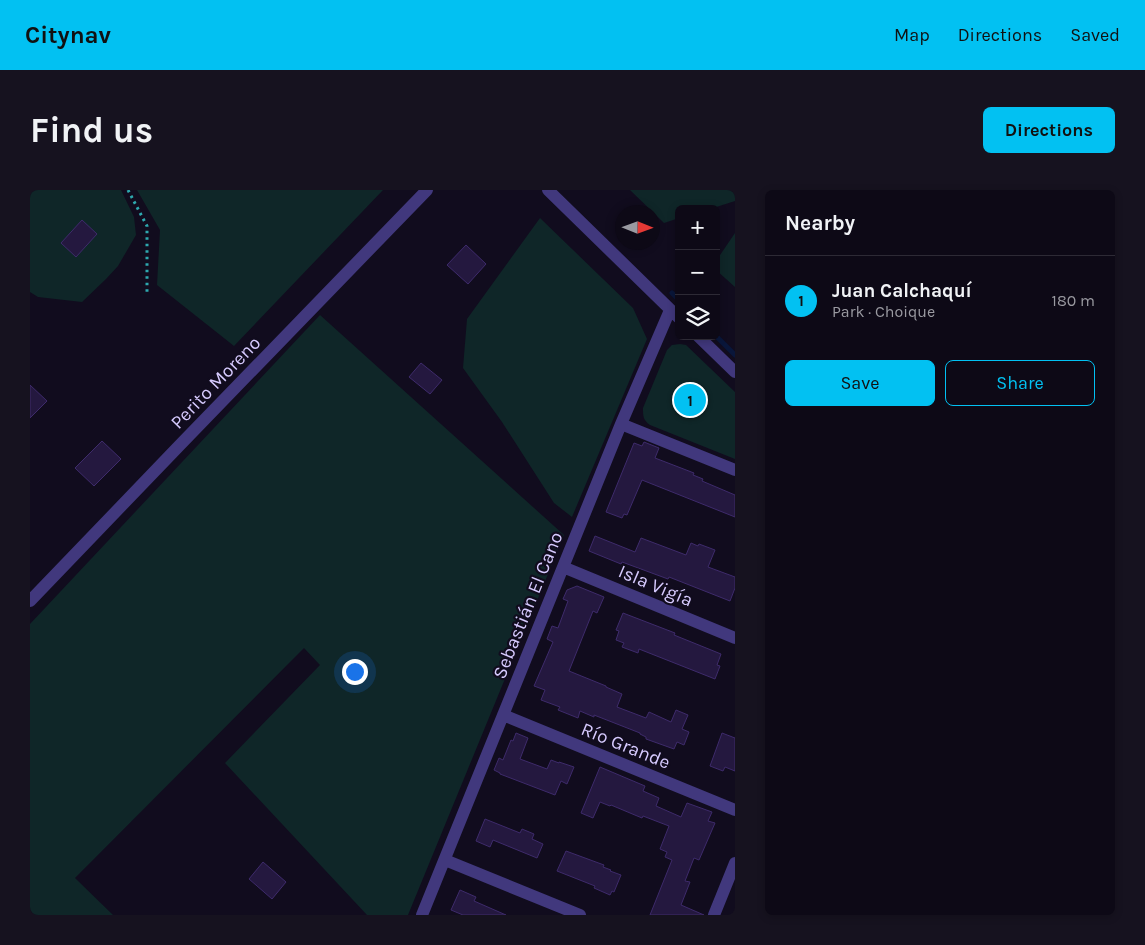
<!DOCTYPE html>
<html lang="en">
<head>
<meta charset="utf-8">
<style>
  :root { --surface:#0d0916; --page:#16121f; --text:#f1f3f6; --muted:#9a9aa1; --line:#2d2a35; --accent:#02c1f2 }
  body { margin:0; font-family:Karla,sans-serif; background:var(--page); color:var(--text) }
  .controls { position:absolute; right:15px; top:15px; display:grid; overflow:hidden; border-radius:8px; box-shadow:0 2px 8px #0003 }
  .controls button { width:45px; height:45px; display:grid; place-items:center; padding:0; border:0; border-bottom:1px solid var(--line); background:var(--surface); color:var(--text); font:25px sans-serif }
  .compass { position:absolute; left:585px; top:15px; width:45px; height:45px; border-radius:50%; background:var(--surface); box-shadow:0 2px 8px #0003; rotate:91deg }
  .you { position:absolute; left:324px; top:481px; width:18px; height:18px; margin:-12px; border:4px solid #fff; border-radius:50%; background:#1a73e8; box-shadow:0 0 0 8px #1a73e833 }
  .badge { display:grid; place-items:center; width:32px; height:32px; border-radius:50%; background:var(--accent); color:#111; font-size:16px; font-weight:700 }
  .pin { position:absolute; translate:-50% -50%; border:2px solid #fff; box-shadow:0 1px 5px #0006 }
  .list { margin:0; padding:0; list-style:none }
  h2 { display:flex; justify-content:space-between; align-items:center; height:65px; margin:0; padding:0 20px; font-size:21px }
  h2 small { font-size:16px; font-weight:400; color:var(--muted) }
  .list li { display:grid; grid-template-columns:32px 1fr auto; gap:15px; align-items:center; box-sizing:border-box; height:90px; padding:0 20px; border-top:1px solid var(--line) }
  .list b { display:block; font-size:19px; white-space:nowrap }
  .list p { margin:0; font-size:16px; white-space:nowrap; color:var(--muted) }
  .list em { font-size:16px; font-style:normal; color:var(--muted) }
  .actions { display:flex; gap:10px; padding:15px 20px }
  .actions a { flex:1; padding:11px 0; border:1px solid var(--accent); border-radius:8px; text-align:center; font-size:18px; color:var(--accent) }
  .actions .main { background:var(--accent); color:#111 }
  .icon { flex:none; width:28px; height:28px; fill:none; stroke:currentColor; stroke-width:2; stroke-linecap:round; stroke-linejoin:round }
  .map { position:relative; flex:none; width:705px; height:725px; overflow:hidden; border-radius:8px }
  header { display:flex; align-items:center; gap:30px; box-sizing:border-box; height:70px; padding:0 25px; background:var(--accent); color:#111 }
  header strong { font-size:24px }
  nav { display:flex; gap:28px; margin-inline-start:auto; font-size:18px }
  .intro { display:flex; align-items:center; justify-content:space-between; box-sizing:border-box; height:120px; padding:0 30px }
  h1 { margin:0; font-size:35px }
  .button { padding:12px 22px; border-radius:8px; background:var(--accent); color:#111; font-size:18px; font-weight:700 }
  main { display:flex; gap:30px; padding:0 30px }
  aside { flex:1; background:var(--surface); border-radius:8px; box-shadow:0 2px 8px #0003 }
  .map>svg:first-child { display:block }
</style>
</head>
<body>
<header>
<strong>Citynav</strong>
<nav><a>Map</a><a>Directions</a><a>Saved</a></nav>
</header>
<div class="intro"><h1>Find us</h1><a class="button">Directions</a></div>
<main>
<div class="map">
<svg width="705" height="725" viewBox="0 0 705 725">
  <rect width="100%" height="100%" fill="#110c1e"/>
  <path fill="#0f2628" d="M 0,0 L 91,0 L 104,27 L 106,45 L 88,76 L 76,89 L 52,112 L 8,107 L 0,102 Z
    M 107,0 L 353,0 L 204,156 L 127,95 L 130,40 Z
    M 600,0 L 705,0 L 705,11 L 680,19 L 649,19 L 649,28 L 634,33 Z
    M 510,28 L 603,118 L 617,149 L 542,327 L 524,313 L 472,232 L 433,178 L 437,129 Z
    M 705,43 L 705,97 L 686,80 L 686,71 Z
    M 290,125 L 534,345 L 378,725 L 337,725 L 195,573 L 290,475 L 274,458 L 45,688 L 83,725 L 0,725 L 0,434 Z
    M 650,154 L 656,155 L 705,202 L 705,269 L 620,235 C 613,230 613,226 613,218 L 637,160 L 642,155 Z"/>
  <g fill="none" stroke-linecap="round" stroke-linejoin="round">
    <path stroke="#09163a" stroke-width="5" d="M 642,103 L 649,110
      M 686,146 L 705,165"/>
  </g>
  <path fill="#24183f" stroke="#3e2b6b" d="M 52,30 L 67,44 L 46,67 L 31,53 Z
    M 436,55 L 456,74 L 438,94 L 417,75 Z
    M 391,173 L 412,190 L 400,204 L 379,187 Z
    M 0,195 L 17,211 L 0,228 Z
    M 72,251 L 91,269 L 64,296 L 45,278 Z
    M 614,252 L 629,258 L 625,268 L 664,283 L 663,285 L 673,289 L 672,291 L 705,305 L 705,327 L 612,290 L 597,325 L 594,324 L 592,328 L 576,322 L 604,253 L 612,256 Z
    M 565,346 L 605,362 L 611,348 L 656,365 L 661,353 L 668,356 L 669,354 L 685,360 L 678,377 L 705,387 L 705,398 L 700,411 L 639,387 L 638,389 L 592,372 L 591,374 L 559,361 Z
    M 547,396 L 574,407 L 567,423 L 563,421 L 539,481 L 576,496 L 576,497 L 592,504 L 587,517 L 616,528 L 619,522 L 641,532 L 646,520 L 658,525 L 652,539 L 659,542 L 654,555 L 647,552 L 644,559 L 616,549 L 616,547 L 610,544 L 610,543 L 564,525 L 564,527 L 550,521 L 548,528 L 528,520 L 530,517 L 511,510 L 515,500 L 504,496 L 523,452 L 517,449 L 522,436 L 528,438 L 538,411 L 533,409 L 537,400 Z
    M 593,423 L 645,443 L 644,445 L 691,464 L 687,475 L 690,476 L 685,489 L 609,459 L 608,463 L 592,457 L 594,453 L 586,450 L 589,441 L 586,440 Z
    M 486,543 L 498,548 L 490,569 L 517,579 L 521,570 L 529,573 L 529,572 L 544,577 L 537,594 L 531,591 L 525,605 L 470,584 L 470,583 L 464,580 L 469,568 L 473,570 L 481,550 L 483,551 Z
    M 692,543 L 705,548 L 705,581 L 695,577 L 693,581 L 680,576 Z
    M 570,577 L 615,596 L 613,601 L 629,608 L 626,616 L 651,627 L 657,613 L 682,622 L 678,631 L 685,633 L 669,670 L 664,668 L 655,691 L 660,692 L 651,715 L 674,725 L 620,725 L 642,670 L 635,667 L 637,662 L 630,659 L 639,636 L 613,626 L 612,628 L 581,615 L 580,616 L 570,612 L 563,628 L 551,623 Z
    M 455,629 L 490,643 L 492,639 L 504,644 L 502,649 L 513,654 L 507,668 L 463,650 L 460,657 L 446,651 Z
    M 536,661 L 574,675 L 573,677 L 581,680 L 580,681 L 591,685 L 584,702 L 582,701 L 580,705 L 564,698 L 565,696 L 527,681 Z
    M 233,672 L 256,692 L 242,709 L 219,689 Z
    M 430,700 L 446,707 L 444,711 L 476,725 L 433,725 L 421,720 Z"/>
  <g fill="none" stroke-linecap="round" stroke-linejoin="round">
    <path stroke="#2ea8ae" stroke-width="3" stroke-dasharray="2.5 4" stroke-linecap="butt" d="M 98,0 L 117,36 L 117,102"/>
    <path stroke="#41387d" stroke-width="12" d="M 518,0 L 649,128
      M 668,146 L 705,182
      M 591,234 L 705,280
      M 533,377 L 705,448
      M 0,411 L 147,258 L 397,0
      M 473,525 L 705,620
      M 415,670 L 550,725
      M 392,725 L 591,234 L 640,120
      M 684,725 L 705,673"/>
  </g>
  <g text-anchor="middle" stroke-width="4.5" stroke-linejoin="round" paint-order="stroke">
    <g font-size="19" fill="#d6cafe" stroke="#110c1e">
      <text transform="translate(185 192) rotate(-46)" y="7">Perito Moreno</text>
      <text transform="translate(626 395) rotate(23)" y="7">Isla Vigía</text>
      <text transform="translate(497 415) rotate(-68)" y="7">Sebastián El Cano</text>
      <text transform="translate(596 555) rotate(22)" y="7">Río Grande</text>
    </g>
  </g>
</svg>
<div class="controls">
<button>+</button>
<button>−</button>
<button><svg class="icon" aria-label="layers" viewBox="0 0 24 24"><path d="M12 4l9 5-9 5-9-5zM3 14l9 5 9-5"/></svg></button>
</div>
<svg class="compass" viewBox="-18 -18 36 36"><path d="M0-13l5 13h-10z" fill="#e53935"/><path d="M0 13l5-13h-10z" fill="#9a9aa1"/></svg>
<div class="you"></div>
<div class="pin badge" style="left:660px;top:210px">1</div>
</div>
<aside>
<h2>Nearby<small></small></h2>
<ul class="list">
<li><span class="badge">1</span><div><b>Juan Calchaquí</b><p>Park · Choique</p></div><em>180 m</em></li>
</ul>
<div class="actions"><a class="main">Save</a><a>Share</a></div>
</aside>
</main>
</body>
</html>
